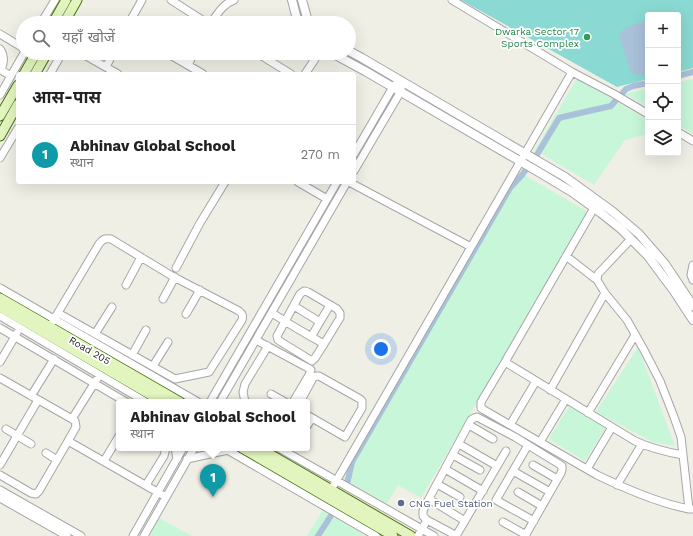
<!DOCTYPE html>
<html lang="hi">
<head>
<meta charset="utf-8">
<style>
  :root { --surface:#fff; --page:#f6f6f6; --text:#222; --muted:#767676; --line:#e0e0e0; --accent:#2563eb }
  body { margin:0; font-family:"Work Sans","Noto Sans Devanagari",sans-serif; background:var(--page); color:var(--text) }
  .controls { position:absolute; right:12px; top:12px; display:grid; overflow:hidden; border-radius:4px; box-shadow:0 4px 16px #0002 }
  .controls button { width:36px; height:36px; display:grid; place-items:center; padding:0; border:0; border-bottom:1px solid var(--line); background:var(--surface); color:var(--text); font:20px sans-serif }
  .you { position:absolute; left:381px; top:349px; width:14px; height:14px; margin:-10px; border:3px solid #fff; border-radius:50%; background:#1a73e8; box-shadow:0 0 0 6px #1a73e833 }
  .badge { display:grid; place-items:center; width:26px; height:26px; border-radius:50%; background:var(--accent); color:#fff; font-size:13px; font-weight:700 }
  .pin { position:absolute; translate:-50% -33px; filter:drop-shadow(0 1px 2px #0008) }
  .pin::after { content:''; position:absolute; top:21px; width:14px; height:12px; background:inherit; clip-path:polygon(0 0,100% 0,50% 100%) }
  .popup { position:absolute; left:116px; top:399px; width:194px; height:52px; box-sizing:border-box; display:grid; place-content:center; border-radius:4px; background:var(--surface); filter:drop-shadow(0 1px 3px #0005); font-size:13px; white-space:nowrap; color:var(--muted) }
  .popup b { font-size:15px; color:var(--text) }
  .popup::after { content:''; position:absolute; left:50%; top:100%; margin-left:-8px; border:8px solid transparent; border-top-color:var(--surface) }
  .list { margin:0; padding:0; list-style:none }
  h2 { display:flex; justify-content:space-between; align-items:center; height:52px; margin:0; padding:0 16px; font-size:17px }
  h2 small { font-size:13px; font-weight:400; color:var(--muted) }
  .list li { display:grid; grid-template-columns:26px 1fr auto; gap:12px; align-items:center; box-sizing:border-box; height:60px; padding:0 16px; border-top:1px solid var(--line) }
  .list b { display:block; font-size:15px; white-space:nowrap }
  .list p { margin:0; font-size:13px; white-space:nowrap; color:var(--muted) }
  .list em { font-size:13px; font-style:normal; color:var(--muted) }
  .icon { flex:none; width:22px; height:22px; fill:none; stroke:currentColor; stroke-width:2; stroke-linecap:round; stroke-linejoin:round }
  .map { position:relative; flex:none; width:693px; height:536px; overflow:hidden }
  .search { position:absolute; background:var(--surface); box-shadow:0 4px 16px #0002; left:16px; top:16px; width:340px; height:44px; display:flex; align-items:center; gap:10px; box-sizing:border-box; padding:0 14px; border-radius:22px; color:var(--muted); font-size:15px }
  .panel { position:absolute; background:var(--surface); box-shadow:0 4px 16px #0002; left:16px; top:72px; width:340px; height:112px; border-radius:4px }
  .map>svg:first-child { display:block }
</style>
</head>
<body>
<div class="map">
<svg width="693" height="536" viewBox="0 0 693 536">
  <rect width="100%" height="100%" fill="#efefe6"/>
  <path fill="#c7f6d9" d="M 577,78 L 648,120 L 648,134 L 625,140 L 594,185 L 535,150 Z
    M 693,79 L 693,134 L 678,125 L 678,82 Z
    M 648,88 L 648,107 L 625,94 Z
    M 517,171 L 588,212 L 421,498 L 398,485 L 387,504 L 339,476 Z
    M 638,347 L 675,446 L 653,442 L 596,412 Z
    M 570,405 L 606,427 L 585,461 L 549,439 Z
    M 323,510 L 365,536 L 307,536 Z
    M 159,518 L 192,536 L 150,536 Z"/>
  <path fill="#8ad9d2" d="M 461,0 L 693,0 L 693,68 L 678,72 L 678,15 L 648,15 L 648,79 L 617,87 Z"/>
  <path fill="#aac1da" d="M 648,20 L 648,74 L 644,76 L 631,73 L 619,34 L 627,27 Z"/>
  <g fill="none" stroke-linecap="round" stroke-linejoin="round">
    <path stroke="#aac1da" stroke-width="6" d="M 678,76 L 693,72
      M 347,484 L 352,462 L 510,188 L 522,175 L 538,153 L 559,118 L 567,116 L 611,106 L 626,89 L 633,86 L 648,83
      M 318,536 L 332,514"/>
    <g stroke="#a6a6a6" stroke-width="9">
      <path id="minor" d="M 171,0 L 207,23
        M 452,0 L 572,72 L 614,94 L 648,114
        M 41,23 L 55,0
        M 129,23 L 142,0
        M 211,23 C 218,13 223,4 234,0
        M 0,34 L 23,48
        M 0,49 C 5,56 4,63 1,70 L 11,76
        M 81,53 L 118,74
        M 167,53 L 203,74
        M 257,53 L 291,74
        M 188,65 L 194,53
        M 106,67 L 113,53
        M 50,74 L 62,53
        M 305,74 L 319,53
        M 0,95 L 24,53
        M 678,132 L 693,141
        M 354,154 L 393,87 L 396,84
        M 0,158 L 18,128
        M 354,171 L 401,91 L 401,81
        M 298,182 L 327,199
        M 349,182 L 471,247
        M 594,208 L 505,362 L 635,441 C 650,448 666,452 683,455
        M 631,239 L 598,274 L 597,280 L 605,293 L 627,320 L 644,350 L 660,381 L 674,417 L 681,437 L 689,509 L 693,509
        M 566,256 L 597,280
        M 693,265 L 691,275 L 693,280
        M 176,268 L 200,223 L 225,182
        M 126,285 L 141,257
        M 0,288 L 198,402
        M 163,299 L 175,277
        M 294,306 L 320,322
        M 272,313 C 289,324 306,334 324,344 L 340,318 L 340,313 L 337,309 L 308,292 L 304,291 L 300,294 L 277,336 L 278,340 L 312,361 L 315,358 L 324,344
        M 186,314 L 200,290
        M 0,316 L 146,402
        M 50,326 L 99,244 C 103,239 105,238 111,239 L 172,276 L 239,311 C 243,314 243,316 242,320 L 209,372 L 175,379 L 58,313
        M 0,328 L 126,402
        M 95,334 L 112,307
        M 311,337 L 330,305
        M 256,340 L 310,369 L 311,370 L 309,375 L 293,402
        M 132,355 L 146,330
        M 0,362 L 17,333
        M 505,362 L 481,402 L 481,408 L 484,410 L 597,475 C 626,489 658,503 689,509
        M 153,366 L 168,342
        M 0,378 L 72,419
        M 550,390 L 605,293
        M 271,394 L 285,402
        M 31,396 L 54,359
        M 210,402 L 337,182
        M 220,402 L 347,182
        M 245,402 L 243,392 L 245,384 L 268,346
        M 300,402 L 313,378 L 316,376 L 319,376 L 360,399 L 362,401 L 362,408 L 345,437 L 307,415
        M 588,413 L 635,335
        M 469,425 L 493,439
        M 510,425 L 536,381
        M 307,426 L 312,418
        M 6,429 L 31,444
        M 68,441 L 76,427 L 75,421 L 72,419 L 97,379
        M 540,442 L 566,399
        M 459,444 L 497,466
        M 528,445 L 496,500 L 534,521
        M 175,448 L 177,459
        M 224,448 L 376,536
        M 279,448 L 434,536
        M 46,453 L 57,460
        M 453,455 L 480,470
        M 187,459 L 228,450
        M 104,461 L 119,436
        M 0,465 L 38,400
        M 533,465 L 557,479
        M 445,469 L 483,491
        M 587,469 L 612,427
        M 513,471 L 550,492
        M 0,475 L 31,493 L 36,494 L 39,491 L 68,441 L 166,497
        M 437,484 L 460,497
        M 146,485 L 164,456 L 166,448
        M 617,485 L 642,444
        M 0,490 L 81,536
        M 331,490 L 572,72
        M 518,492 L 542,506
        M 0,498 L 67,536
        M 429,499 L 465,521
        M 427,520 L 457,536
        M 503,522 L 526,535
        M 133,536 L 183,448
        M 144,536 L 194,448
        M 418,536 L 427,520 L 423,516 L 423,511 L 425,506 L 471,420 L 474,418 L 477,417 L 515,437 L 559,464 L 562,466 L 562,470 L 561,473 L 525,536
        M 456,536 L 506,451"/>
    </g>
    <g stroke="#a6a6a6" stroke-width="10">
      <path id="tertiary" d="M 292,0 L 298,23
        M 302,0 L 307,18 L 309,23
        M 349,51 L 362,58 L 565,177 L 612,211 L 639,234 L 665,264 L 693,306
        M 332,53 L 365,71 L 542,174 L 572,192 L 601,213 L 621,229 L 648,256 L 674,291 L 693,320"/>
    </g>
    <g stroke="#47710c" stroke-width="11">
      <path id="secondary" d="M 53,23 L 66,0
        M 64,23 L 77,0
        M 24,74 L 36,53
        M 35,74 L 47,53
        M 0,116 L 18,85
        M 0,136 L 18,104
        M 0,298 L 180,402
        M 0,307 L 163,402
        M 242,448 L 393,536
        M 259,448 L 411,536"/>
    </g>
    <use href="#minor" stroke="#fff" stroke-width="7"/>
    <use href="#tertiary" stroke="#fff" stroke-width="8"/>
    <use href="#secondary" stroke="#e2f5be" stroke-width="9"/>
  </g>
  <circle fill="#2e9e5b" stroke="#fff" stroke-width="1.5" cx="587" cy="37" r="4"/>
  <circle fill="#5c6f8a" stroke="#fff" stroke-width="1.5" cx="401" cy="503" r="4"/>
  <g text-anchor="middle" stroke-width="3.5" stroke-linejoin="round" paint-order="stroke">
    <g font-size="10" fill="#27864d" stroke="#fff" text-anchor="end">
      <text x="579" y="35">Dwarka Sector 17<tspan x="579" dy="12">Sports Complex</tspan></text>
    </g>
    <g font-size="10" fill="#1f1f1f" stroke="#fff">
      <text transform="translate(90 350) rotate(30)" y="4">Road 205</text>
    </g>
    <g font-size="10" fill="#4e5e75" stroke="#fff" text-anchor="start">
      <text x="409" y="507">CNG Fuel Station</text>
    </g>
  </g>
</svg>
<div class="controls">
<button>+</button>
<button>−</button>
<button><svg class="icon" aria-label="locate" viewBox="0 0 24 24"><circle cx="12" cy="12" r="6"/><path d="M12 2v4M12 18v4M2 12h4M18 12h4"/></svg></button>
<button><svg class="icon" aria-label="layers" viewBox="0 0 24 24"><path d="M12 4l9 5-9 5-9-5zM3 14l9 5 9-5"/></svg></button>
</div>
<div class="you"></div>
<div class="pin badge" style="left:213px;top:497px;background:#0f9aa8">1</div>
<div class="popup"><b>Abhinav Global School</b>स्थान</div>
<div class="search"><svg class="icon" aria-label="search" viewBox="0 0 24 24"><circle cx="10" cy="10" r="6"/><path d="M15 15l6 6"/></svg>यहाँ खोजें</div>
<section class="panel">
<h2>आस-पास<small></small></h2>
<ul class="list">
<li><span class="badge" style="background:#0f9aa8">1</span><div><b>Abhinav Global School</b><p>स्थान</p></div><em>270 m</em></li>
</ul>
</section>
</div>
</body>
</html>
